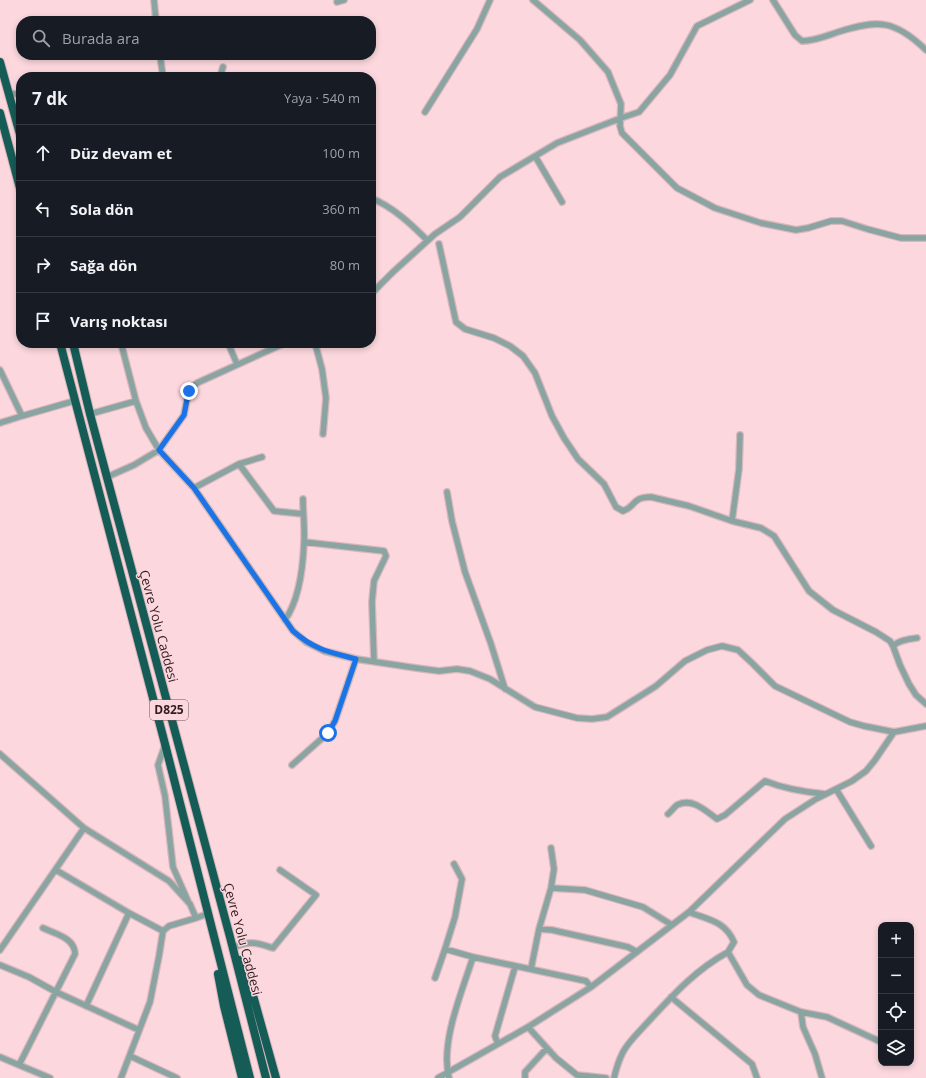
<!DOCTYPE html>
<html lang="tr">
<head>
<meta charset="utf-8">
<style>
  :root { --surface:#171b24; --page:#242831; --text:#f1f3f6; --muted:#9ea1a6; --line:#363941 }
  body { margin:0; font-family:"Open Sans",sans-serif; background:var(--page); color:var(--text) }
  .controls { position:absolute; right:12px; bottom:12px; display:grid; overflow:hidden; border-radius:8px; box-shadow:0 2px 6px #0003 }
  .controls button { width:36px; height:36px; display:grid; place-items:center; padding:0; border:0; border-bottom:1px solid var(--line); background:var(--surface); color:var(--text); font:20px sans-serif }
  .stop { position:absolute; width:12px; height:12px; margin:-9px; border:3px solid #1a73e8; border-radius:50%; background:#fff }
  .stop.end { background:#1a73e8; border-color:#fff; box-shadow:0 1px 4px #0008 }
  .list { margin:0; padding:0; list-style:none }
  h2 { display:flex; justify-content:space-between; align-items:center; height:52px; margin:0; padding:0 16px; font-size:17px }
  h2 small { font-size:13px; font-weight:400; color:var(--muted) }
  .list li { display:grid; grid-template-columns:26px 1fr auto; gap:12px; align-items:center; box-sizing:border-box; height:56px; padding:0 16px; border-top:1px solid var(--line) }
  .list b { display:block; font-size:15px; white-space:nowrap }
  .list em { font-size:13px; font-style:normal; color:var(--muted) }
  .icon { flex:none; width:22px; height:22px; fill:none; stroke:currentColor; stroke-width:2; stroke-linecap:round; stroke-linejoin:round }
  .map { position:relative; flex:none; width:926px; height:1078px; overflow:hidden }
  .search { position:absolute; background:var(--surface); box-shadow:0 2px 6px #0003; left:16px; top:16px; width:360px; height:44px; display:flex; align-items:center; gap:10px; box-sizing:border-box; padding:0 14px; border-radius:16px; color:var(--muted); font-size:15px }
  .panel { position:absolute; background:var(--surface); box-shadow:0 2px 6px #0003; left:16px; top:72px; width:360px; height:276px; border-radius:16px }
  .map>svg:first-child { display:block }
</style>
</head>
<body>
<div class="map">
<svg width="926" height="1078" viewBox="0 0 926 1078">
  <rect width="100%" height="100%" fill="#fcd8de"/>
  <g fill="none" stroke-linecap="round" stroke-linejoin="round">
    <g stroke="#d7b6bc" stroke-width="8">
      <path id="minor" d="M 154,0 L 156,21
        M 533,0 L 580,40 L 608,72 L 621,104 L 620,126 L 622,133 L 677,188 L 715,208 L 761,223 L 796,230 L 808,228 L 831,221 L 842,221 L 867,229 L 901,238 L 926,238
        M 773,0 L 795,35 L 802,41 C 815,41 826,36 838,32 C 878,19 895,20 926,50
        M 337,2 L 344,0
        M 160,55 L 163,77
        M 220,77 L 223,67
        M 9,93 L 21,95
        M 425,112 L 477,29 L 490,0
        M 535,156 L 562,202
        M 371,198 C 393,207 411,224 427,240
        M 439,244 L 456,322 L 465,329 L 494,338 L 510,346 L 523,356 L 535,373 L 552,416 L 564,438 L 578,459 L 604,484 L 616,507 L 623,511 C 636,507 631,497 651,497 L 689,506 L 732,521 L 761,528 L 774,536 L 809,591 L 833,610 L 876,632 L 890,641 L 893,646 L 900,665 L 909,684 L 916,695 L 926,704
        M 371,294 L 393,272 L 435,234 L 460,217 L 500,177 L 557,143 L 621,118 L 639,112 L 670,75 L 697,26 L 750,0
        M 121,343 L 136,401
        M 228,343 L 237,364
        M 315,343 L 322,369 L 326,398 L 323,434
        M 0,370 L 22,416
        M 90,414 L 136,401 L 146,428 L 159,450 L 194,488 L 293,631 L 306,642 L 324,651 L 356,659 L 416,668 L 439,671 L 457,669 L 470,671 L 490,679 L 535,707 L 577,718 L 592,719 L 607,717 L 656,686 L 685,661 L 707,650 L 722,646 L 738,650 L 752,663 L 775,686 L 850,722 L 864,726 L 894,732 L 926,726
        M 0,423 L 22,416 L 74,401
        M 239,464 L 274,511 L 303,514
        M 107,477 L 134,465 L 159,450 L 184,415 L 188,394 L 192,387 L 197,383 L 285,343
        M 194,488 L 239,464 L 262,457
        M 447,492 L 452,521 L 465,572 L 491,644 L 505,689
        M 732,521 L 739,469 L 740,435
        M 304,542 L 384,551 L 386,556 L 374,581 L 372,602 L 374,661
        M 285,620 C 299,600 303,567 304,543 C 305,529 303,514 303,499
        M 893,646 C 899,640 909,639 917,638
        M 165,745 L 158,765 L 165,796 L 173,867 L 188,901
        M 0,754 L 84,828 L 169,881 L 190,904 L 196,918 L 207,914
        M 292,765 L 328,733 L 335,721 L 356,659
        M 836,789 L 871,846
        M 668,814 C 671,812 674,807 677,805 C 692,797 706,811 717,819 L 725,815 L 765,781 C 785,789 804,792 825,794
        M 56,870 L 129,913 L 163,931
        M 551,888 L 585,890 L 643,907 L 672,925
        M 689,912 C 709,920 725,921 734,942 L 728,952 L 747,985 L 759,995 L 801,1012 L 827,1017 L 881,1042
        M 43,928 C 56,934 75,938 75,954 L 19,1065 L 50,1078
        M 539,929 L 552,930 L 628,947 L 637,952
        M 234,947 C 251,940 257,943 273,948 L 316,895 L 280,870
        M 445,949 L 473,957 L 586,981 L 591,987
        M 0,950 L 84,828
        M 0,965 L 29,977 L 56,992 L 139,1030
        M 531,969 L 539,929 L 551,888 L 554,869 L 551,848
        M 435,978 L 445,949 L 455,917 L 462,879 L 454,864
        M 671,997 L 752,1064 L 757,1078
        M 86,1006 L 129,913
        M 801,1012 L 803,1027 L 815,1054 L 822,1078
        M 528,1027 L 556,1058 L 577,1075 L 606,1078
        M 498,1044 L 495,1036 L 515,967
        M 130,1056 L 177,1078
        M 0,1057 L 19,1065
        M 121,1078 L 150,1002 L 159,956 L 163,931 L 169,926 L 196,918
        M 438,1078 L 528,1027 L 591,987 L 689,912 L 785,819 L 816,799 L 852,781 L 866,771 L 875,760 L 894,732
        M 449,1078 C 440,1042 462,992 473,957
        M 525,1078 L 525,1072 L 547,1048
        M 614,1078 C 616,1069 619,1060 623,1052 C 629,1041 639,1032 647,1023 C 673,995 694,971 728,952"/>
    </g>
    <g stroke="#d7b6bc" stroke-width="10">
      <path id="highway" d="M 0,62 L 21,138
        M 0,113 L 21,192
        M 60,343 L 165,744 L 250,1078
        M 73,343 L 90,414 L 230,937 L 266,1078
        M 240,960 L 249,981 L 276,1078
        M 218,974 L 224,1006 L 242,1078"/>
    </g>
    <use href="#minor" stroke="#89a4a1" stroke-width="5.5"/>
    <use href="#highway" stroke="#155c57" stroke-width="8"/>
  </g>
  <g fill="none" stroke-linecap="round" stroke-linejoin="round">
    <path stroke="#1a73e8" stroke-width="5" d="M 189,391 L 188,394 L 184,415 L 159,450 L 194,488 L 293,631 C 315,650 329,652 356,659 L 335,721 L 328,733"/>
  </g>
  <g text-anchor="middle" stroke-width="3" stroke-linejoin="round" paint-order="stroke">
    <rect fill="#fcd8de" stroke="#6e5459" stroke-width="1" x="150" y="700" width="38" height="20" rx="3"/>
    <g font-size="12" font-weight="bold" fill="#311c20">
      <text x="169" y="714">D825</text>
    </g>
    <g font-size="13" fill="#311c20" stroke="#fcd8de">
      <text transform="translate(159 626) rotate(75)" y="5">Çevre Yolu Caddesi</text>
      <text transform="translate(243 939) rotate(75)" y="5">Çevre Yolu Caddesi</text>
    </g>
  </g>
</svg>
<div class="controls">
<button>+</button>
<button>−</button>
<button><svg class="icon" aria-label="locate" viewBox="0 0 24 24"><circle cx="12" cy="12" r="6"/><path d="M12 2v4M12 18v4M2 12h4M18 12h4"/></svg></button>
<button><svg class="icon" aria-label="layers" viewBox="0 0 24 24"><path d="M12 4l9 5-9 5-9-5zM3 14l9 5 9-5"/></svg></button>
</div>
<div class="stop" style="left:328px;top:733px"></div>
<div class="stop end" style="left:189px;top:391px"></div>
<div class="search"><svg class="icon" aria-label="search" viewBox="0 0 24 24"><circle cx="10" cy="10" r="6"/><path d="M15 15l6 6"/></svg>Burada ara</div>
<section class="panel">
<h2>7 dk<small>Yaya · 540 m</small></h2>
<ul class="list">
<li><svg class="icon" aria-label="ahead" viewBox="0 0 24 24"><path d="M12 20V5M6 11l6-6 6 6"/></svg><div><b>Düz devam et</b></div><em>100 m</em></li>
<li><svg class="icon" aria-label="left" viewBox="0 0 24 24"><path d="M17 20v-9H6M10 6l-5 5 5 5"/></svg><div><b>Sola dön</b></div><em>360 m</em></li>
<li><svg class="icon" aria-label="right" viewBox="0 0 24 24"><path d="M7 20v-9h11M14 6l5 5-5 5"/></svg><div><b>Sağa dön</b></div><em>80 m</em></li>
<li><svg class="icon" aria-label="arrive" viewBox="0 0 24 24"><path d="M6 21V4h12l-3 4 3 4H6"/></svg><div><b>Varış noktası</b></div></li>
</ul>
</section>
</div>
</body>
</html>
